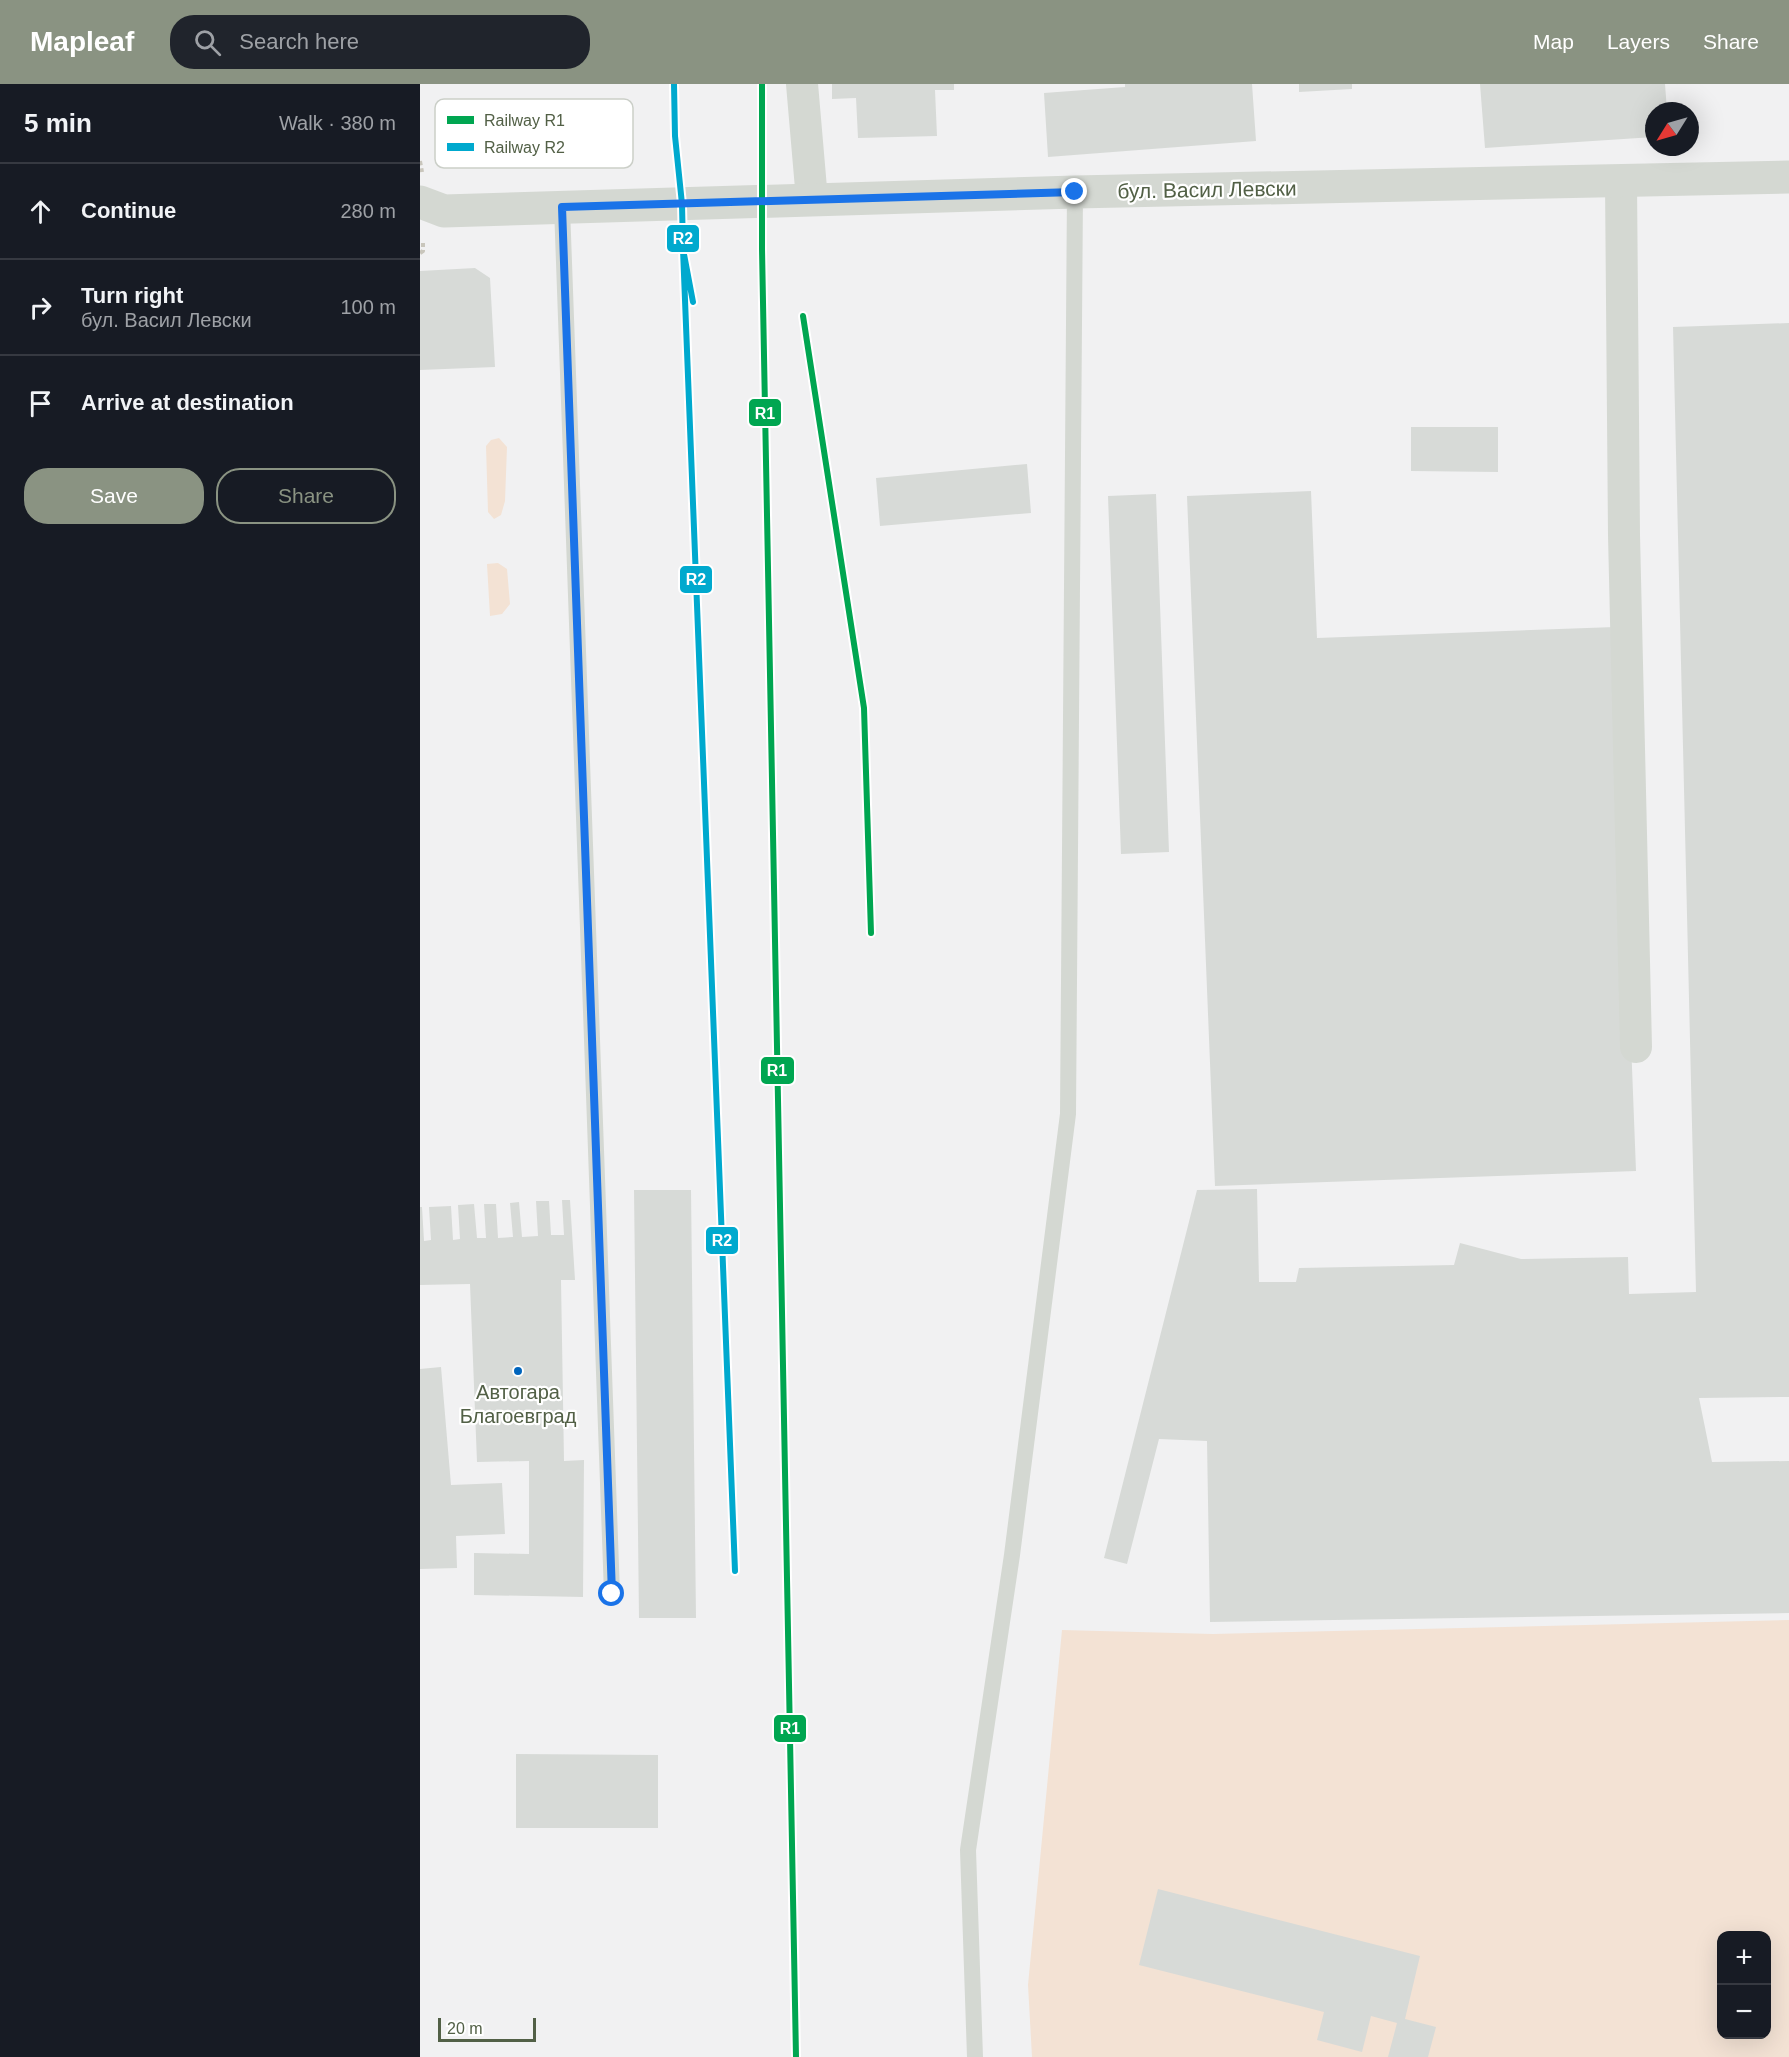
<!DOCTYPE html>
<html lang="en">
<head>
<meta charset="utf-8">
<style>
  :root { --surface:#171b24; --page:#20242c; --text:#f1f3f6; --muted:#9ea1a6; --line:#363941; --accent:#8a9382 }
  body { margin:0; font-family:Arial,sans-serif; background:var(--page); color:var(--text) }
  .controls { position:absolute; right:18px; bottom:18px; display:grid; overflow:hidden; border-radius:12px; box-shadow:0 6px 24px #0002 }
  .controls button { width:54px; height:54px; display:grid; place-items:center; padding:0; border:0; border-bottom:2px solid var(--line); background:var(--surface); color:var(--text); font:30px sans-serif }
  .compass { position:absolute; left:1225px; top:18px; width:54px; height:54px; border-radius:50%; background:var(--surface); box-shadow:0 6px 24px #0002; rotate:233deg }
  .scale { position:absolute; left:18px; bottom:15px; width:98px; box-sizing:border-box; padding-left:6px; border:3px solid #526046; border-top:0; font-size:16px; line-height:21px; white-space:nowrap; color:#526046; -webkit-text-stroke:4px #fff; paint-order:stroke }
  .stop { position:absolute; width:18px; height:18px; margin:-14px; border:4px solid #1a73e8; border-radius:50%; background:#fff }
  .stop.end { background:#1a73e8; border-color:#fff; box-shadow:0 2px 6px #0008 }
  .list { margin:0; padding:0; list-style:none }
  h2 { display:flex; justify-content:space-between; align-items:center; height:78px; margin:0; padding:0 24px; font-size:26px }
  h2 small { font-size:20px; font-weight:400; color:var(--muted) }
  .list li { display:grid; grid-template-columns:39px 1fr auto; gap:18px; align-items:center; box-sizing:border-box; height:96px; padding:0 24px; border-top:2px solid var(--line) }
  .list b { display:block; font-size:22px; white-space:nowrap }
  .list p { margin:0; font-size:20px; white-space:nowrap; color:var(--muted) }
  .list em { font-size:20px; font-style:normal; color:var(--muted) }
  .actions { display:flex; gap:12px; padding:18px 24px }
  .actions a { flex:1; padding:14px 0; border:2px solid var(--accent); border-radius:24px; text-align:center; font-size:21px; color:var(--accent) }
  .actions .main { background:var(--accent); color:#fff }
  .icon { flex:none; width:33px; height:33px; fill:none; stroke:currentColor; stroke-width:2; stroke-linecap:round; stroke-linejoin:round }
  .map { position:relative; flex:none; width:1369px; height:1973px; overflow:hidden }
  header { display:flex; align-items:center; gap:36px; box-sizing:border-box; height:84px; padding:0 30px; background:var(--accent); color:#fff }
  header strong { font-size:28px }
  nav { display:flex; gap:33px; margin-inline-start:auto; font-size:21px }
  .search { width:420px; height:54px; background:var(--page); display:flex; align-items:center; gap:15px; box-sizing:border-box; padding:0 21px; border-radius:24px; color:var(--muted); font-size:22px }
  main { display:flex }
  aside { flex:1; background:var(--surface) }
  .map>svg:first-child { display:block }
</style>
</head>
<body>
<header>
<strong>Mapleaf</strong>
<div class="search"><svg class="icon" aria-label="search" viewBox="0 0 24 24"><circle cx="10" cy="10" r="6"/><path d="M15 15l6 6"/></svg>Search here</div>
<nav><a>Map</a><a>Layers</a><a>Share</a></nav>
</header>
<main>
<aside>
<h2>5 min<small>Walk · 380 m</small></h2>
<ul class="list">
<li><svg class="icon" aria-label="ahead" viewBox="0 0 24 24"><path d="M12 20V5M6 11l6-6 6 6"/></svg><div><b>Continue</b></div><em>280 m</em></li>
<li><svg class="icon" aria-label="right" viewBox="0 0 24 24"><path d="M7 20v-9h11M14 6l5 5-5 5"/></svg><div><b>Turn right</b><p>бул. Васил Левски</p></div><em>100 m</em></li>
<li><svg class="icon" aria-label="arrive" viewBox="0 0 24 24"><path d="M6 21V4h12l-3 4 3 4H6"/></svg><div><b>Arrive at destination</b></div></li>
</ul>
<div class="actions"><a class="main">Save</a><a>Share</a></div>
</aside>
<div class="map">
<svg width="1369" height="1973" viewBox="0 0 1369 1973">
  <rect width="100%" height="100%" fill="#f1f1f2"/>
  <path fill="#f3e2d4" fill-rule="evenodd" d="M 79,354 L 87,363 L 85,417 L 81,431 L 74,435 L 68,428 L 66,362 L 71,356 Z
    M 78,479 L 87,485 L 90,520 L 82,530 L 70,532 L 67,480 Z
    M 1369,1536 L 1369,1973 L 612,1973 L 608,1901 L 642,1546 L 793,1550 ZM 1302,1852 L 1346,1852 L 1346,1950 L 1302,1950 Z"/>
  <path fill="#d7dad7" d="M 412,0 L 534,0 L 534,6 L 515,6 L 517,52 L 438,54 L 436,14 L 412,15 Z
    M 705,0 L 832,0 L 836,57 L 628,73 L 624,9 L 705,3 Z
    M 879,0 L 932,0 L 932,5 L 879,8 Z
    M 1060,0 L 1245,0 L 1247,27 L 1234,27 L 1234,53 L 1065,64 Z
    M 55,184 L 70,194 L 75,283 L 0,286 L 0,187 Z
    M 1369,239 L 1369,1313 L 1279,1314 L 1292,1378 L 1369,1377 L 1369,1529 L 790,1538 L 787,1357 L 739,1355 L 707,1480 L 684,1474 L 777,1106 L 837,1105 L 839,1198 L 876,1198 L 879,1184 L 1034,1181 L 1040,1159 L 1101,1175 L 1208,1173 L 1209,1210 L 1276,1208 L 1253,243 Z
    M 991,343 L 1078,343 L 1078,388 L 991,387 Z
    M 607,380 L 611,429 L 460,442 L 456,394 Z
    M 891,407 L 897,554 L 1195,543 L 1216,1087 L 795,1102 L 767,412 Z
    M 736,410 L 749,768 L 701,770 L 688,412 Z
    M 214,1106 L 271,1106 L 276,1534 L 219,1534 Z
    M 142,1116 L 150,1116 L 155,1196 L 141,1196 L 144,1377 L 164,1376 L 163,1513 L 54,1511 L 54,1469 L 109,1470 L 109,1377 L 57,1378 L 50,1200 L 0,1201 L 0,1123 L 2,1123 L 4,1157 L 11,1156 L 9,1123 L 31,1122 L 33,1156 L 40,1155 L 38,1121 L 54,1120 L 57,1154 L 66,1154 L 64,1120 L 76,1120 L 78,1154 L 93,1153 L 90,1119 L 99,1118 L 102,1153 L 118,1152 L 116,1117 L 129,1117 L 131,1151 L 144,1151 Z
    M 21,1283 L 31,1401 L 82,1399 L 85,1450 L 36,1452 L 37,1484 L 0,1485 L 0,1285 Z
    M 96,1670 L 238,1671 L 238,1744 L 96,1744 Z
    M 738,1805 L 1000,1872 L 985,1935 L 1016,1943 L 1008,1973 L 968,1973 L 977,1939 L 951,1932 L 942,1968 L 897,1956 L 904,1928 L 719,1881 Z"/>
  <g fill="none" stroke-linecap="round" stroke-linejoin="round">
    <path stroke="#c9c6bc" stroke-width="4" stroke-dasharray="4.5 3" stroke-linecap="butt" d="M 0,77 L 2,88
      M 0,169 L 3,167 L 3,159"/>
    <path stroke="#d4d8d2" stroke-width="16" d="M 142,123 L 192,1510
      M 555,1973 L 548,1766 L 592,1471 L 648,1030 L 655,108"/>
    <path stroke="#d4d8d2" stroke-width="32" d="M 382,0 L 392,116
      M 1201,98 L 1204,451 L 1216,963"/>
    <path stroke="#d4d8d2" stroke-width="33" d="M 0,118 L 24,127 L 655,108 L 1369,93"/>
    <g stroke="#fff" stroke-width="10">
      <path id="rail-1" d="M 342,0 L 342,165 L 376,1973
        M 383,232 L 444,624 L 451,849"/>
    </g>
    <g stroke="#fff" stroke-width="10">
      <path id="rail-2" d="M 254,0 L 255,52 L 262,120 L 263,165 L 273,218
        M 263,165 L 315,1487"/>
    </g>
    <use href="#rail-1" stroke="#00a651" stroke-width="6"/>
    <use href="#rail-2" stroke="#00a9ce" stroke-width="6"/>
  </g>
  <g fill="none" stroke-linecap="round" stroke-linejoin="round">
    <path stroke="#1a73e8" stroke-width="8" d="M 192,1510 L 142,123 L 655,108"/>
  </g>
  <circle fill="#0065bd" stroke="#fff" stroke-width="2" cx="98" cy="1287" r="5"/>
  <g text-anchor="middle" stroke-width="4.5" stroke-linejoin="round" paint-order="stroke">
    <g font-size="20" fill="#526046" stroke="#fff">
      <text x="98" y="1315">Автогара<tspan x="98" dy="24">Благоевград</tspan></text>
    </g>
    <g font-size="21" fill="#526046" stroke="#fff">
      <text transform="translate(787 106) rotate(-1)" y="7">бул. Васил Левски</text>
    </g>
  </g>
  <rect x="15" y="15" width="198" height="69" rx="9" fill="#fff" stroke="#cbcfc8" stroke-width="1.5"/>
  <rect x="27" y="32" width="27" height="8" fill="#00a651"/>
  <rect x="27" y="59" width="27" height="8" fill="#00a9ce"/>
  <g font-size="16" fill="#526046">
    <text x="64" y="42">Railway R1</text>
    <text x="64" y="69">Railway R2</text>
  </g>
  <g stroke="#fff" stroke-width="2">
    <rect x="246" y="140" width="34" height="29" rx="6" fill="#00a9ce"/>
    <rect x="328" y="314" width="34" height="29" rx="6" fill="#00a651"/>
    <rect x="259" y="481" width="34" height="29" rx="6" fill="#00a9ce"/>
    <rect x="340" y="972" width="35" height="29" rx="6" fill="#00a651"/>
    <rect x="285" y="1142" width="34" height="29" rx="6" fill="#00a9ce"/>
    <rect x="353" y="1630" width="34" height="29" rx="6" fill="#00a651"/>
  </g>
  <g font-size="16" text-anchor="middle" font-weight="bold" fill="#fff">
    <text x="263" y="160">R2</text>
    <text x="345" y="335">R1</text>
    <text x="276" y="501">R2</text>
    <text x="357" y="992">R1</text>
    <text x="302" y="1162">R2</text>
    <text x="370" y="1650">R1</text>
  </g>
</svg>
<div class="controls">
<button>+</button>
<button>−</button>
</div>
<svg class="compass" viewBox="-18 -18 36 36"><path d="M0-13l5 13h-10z" fill="#e53935"/><path d="M0 13l5-13h-10z" fill="#9ea1a6"/></svg>
<div class="scale">20 m</div>
<div class="stop" style="left:192px;top:1510px"></div>
<div class="stop end" style="left:655px;top:108px"></div>
</div>
</main>
</body>
</html>
